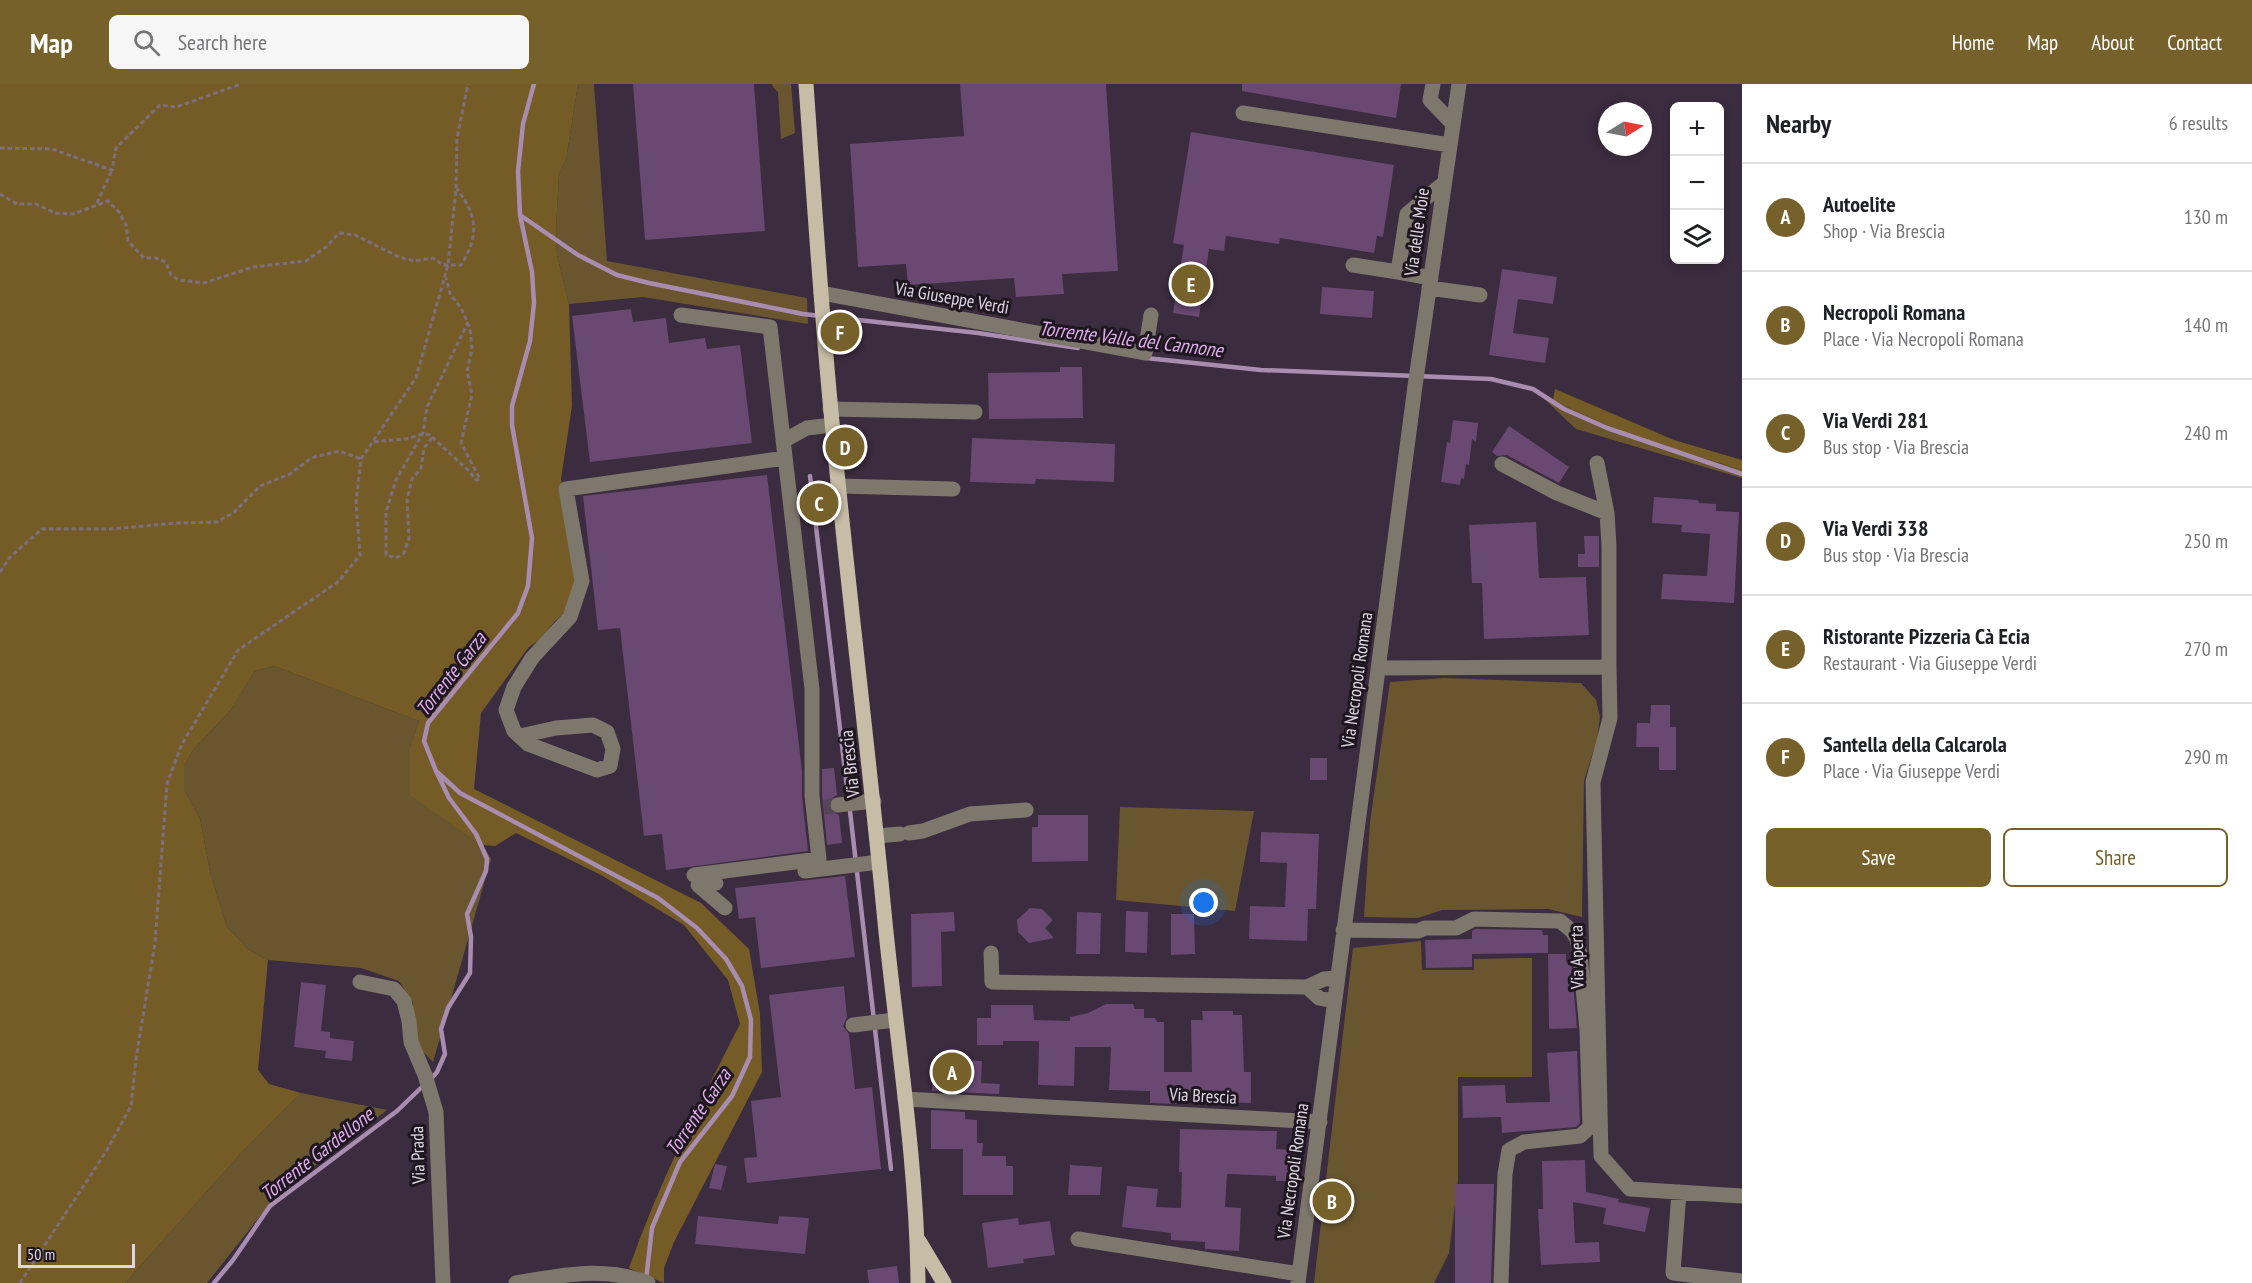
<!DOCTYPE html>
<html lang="en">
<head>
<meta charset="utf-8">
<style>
  :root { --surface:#fff; --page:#f6f6f6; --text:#202124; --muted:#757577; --line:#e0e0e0; --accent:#77612b }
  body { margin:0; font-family:"PT Sans Narrow",sans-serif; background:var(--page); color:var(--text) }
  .controls { position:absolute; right:18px; top:18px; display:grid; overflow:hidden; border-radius:9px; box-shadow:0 3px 9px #0003 }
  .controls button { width:54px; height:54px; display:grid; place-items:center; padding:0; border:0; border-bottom:2px solid var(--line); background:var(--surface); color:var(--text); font:30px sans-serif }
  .compass { position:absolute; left:1598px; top:18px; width:54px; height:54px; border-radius:50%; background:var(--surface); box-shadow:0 3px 9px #0003; rotate:80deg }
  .scale { position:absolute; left:18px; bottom:15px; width:117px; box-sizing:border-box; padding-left:6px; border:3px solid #e0d6e3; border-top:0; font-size:16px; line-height:21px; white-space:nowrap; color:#e0d6e3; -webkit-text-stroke:4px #1e1720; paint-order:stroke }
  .you { position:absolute; left:1204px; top:819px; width:21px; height:21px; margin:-15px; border:4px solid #fff; border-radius:50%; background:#1a73e8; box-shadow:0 0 0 9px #1a73e833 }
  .badge { display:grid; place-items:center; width:39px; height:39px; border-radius:50%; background:var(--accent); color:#fff; font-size:20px; font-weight:700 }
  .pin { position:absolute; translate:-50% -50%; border:3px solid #fff; box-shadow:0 2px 6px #0006 }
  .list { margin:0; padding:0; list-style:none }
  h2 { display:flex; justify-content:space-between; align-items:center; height:78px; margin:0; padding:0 24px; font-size:26px }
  h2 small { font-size:20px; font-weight:400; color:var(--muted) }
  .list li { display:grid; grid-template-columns:39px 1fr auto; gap:18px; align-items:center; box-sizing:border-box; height:108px; padding:0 24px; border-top:2px solid var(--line) }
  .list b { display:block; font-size:22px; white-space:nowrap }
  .list p { margin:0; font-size:20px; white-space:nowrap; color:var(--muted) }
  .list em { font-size:20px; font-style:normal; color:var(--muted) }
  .actions { display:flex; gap:12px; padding:18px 24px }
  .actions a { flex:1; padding:14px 0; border:2px solid var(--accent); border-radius:9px; text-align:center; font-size:21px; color:var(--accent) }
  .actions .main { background:var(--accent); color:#fff }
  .icon { flex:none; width:33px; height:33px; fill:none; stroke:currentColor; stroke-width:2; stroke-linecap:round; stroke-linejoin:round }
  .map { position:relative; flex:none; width:1742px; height:1199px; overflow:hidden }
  header { display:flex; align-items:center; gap:36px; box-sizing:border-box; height:84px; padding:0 30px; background:var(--accent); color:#fff }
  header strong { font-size:28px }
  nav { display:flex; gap:33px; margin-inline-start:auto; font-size:21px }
  .search { width:420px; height:54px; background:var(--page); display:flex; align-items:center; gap:15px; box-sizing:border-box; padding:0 21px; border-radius:9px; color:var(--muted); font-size:22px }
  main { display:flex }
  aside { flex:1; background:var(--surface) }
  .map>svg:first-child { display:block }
</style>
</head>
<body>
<header>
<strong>Map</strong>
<div class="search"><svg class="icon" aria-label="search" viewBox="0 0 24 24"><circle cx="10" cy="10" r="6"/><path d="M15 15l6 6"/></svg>Search here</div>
<nav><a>Home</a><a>Map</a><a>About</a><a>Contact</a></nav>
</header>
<main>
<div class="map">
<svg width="1742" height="1199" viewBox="0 0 1742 1199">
  <rect width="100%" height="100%" fill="#3b2c3f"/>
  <path fill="#69562f" d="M 578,0 L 594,0 L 607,177 L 807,214 L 808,240 L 643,213 L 569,220 L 557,171 L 556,145 L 559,90 L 566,76 Z
    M 772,0 L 791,0 L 795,49 L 781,55 L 778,8 L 773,3 Z
    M 1540,311 L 1583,329 L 1632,352 L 1742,386 L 1742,394 L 1576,345 Z
    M 274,582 L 419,637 L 410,663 L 411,710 L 484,763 L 491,775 L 433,978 L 422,967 L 413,947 L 413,919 L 399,897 L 361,884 L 268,876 L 249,866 L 227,843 L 210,788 L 200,734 L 184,706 L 184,682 L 193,666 L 230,627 L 255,587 Z
    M 1444,594 L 1581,599 L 1596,616 L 1600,633 L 1597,655 L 1584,697 L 1582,833 L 1548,825 L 1442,826 L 1418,834 L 1364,833 L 1370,738 L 1390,598 Z
    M 1120,723 L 1254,727 L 1235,827 L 1116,816 Z
    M 1421,857 L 1422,886 L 1474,886 L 1474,875 L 1532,874 L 1532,993 L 1458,993 L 1458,1096 L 1449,1169 L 1434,1199 L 1314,1199 L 1353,864 Z
    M 301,1009 L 387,1026 L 313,1083 L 272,1117 L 207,1199 L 125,1199 L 242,1068 Z"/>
  <path fill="#755c26" d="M 0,0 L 578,0 L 566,76 L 559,90 L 556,145 L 557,171 L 569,220 L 572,322 L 561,395 L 577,494 L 568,525 L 555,537 L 540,555 L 528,564 L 481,629 L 474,705 L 701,819 L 749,865 L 760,930 L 762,988 L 674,1158 L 664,1184 L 664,1199 L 629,1184 C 659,1099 699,1020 740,940 L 728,896 L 684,841 L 601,791 L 516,749 L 495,762 L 484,761 L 484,763 L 410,711 L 410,663 L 419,637 L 274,582 L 255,587 L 230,627 L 193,666 L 184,682 L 184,706 L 200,734 L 210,788 L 227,843 L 249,866 L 268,876 L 258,986 L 269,1000 L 301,1009 L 242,1068 L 125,1199 L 0,1199 Z
    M 1555,305 L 1674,356 L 1742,376 L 1742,386 L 1632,352 L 1553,316 Z"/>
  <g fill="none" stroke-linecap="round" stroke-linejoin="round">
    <path stroke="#a98db1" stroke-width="4.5" d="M 534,0 L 523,40 L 518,87 L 520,131 L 532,188 L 534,219 L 530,257 L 512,322 L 512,341 L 532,454 L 528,502 L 518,529 L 428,639 L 424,657 L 436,687 L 460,709 L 658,814 L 697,844 L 726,875 L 742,902 L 751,936 L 750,973 L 732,1012 L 680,1078 L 652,1144 L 646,1196
      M 520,131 L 578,171 L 617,191 L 649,199 L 803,230 L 978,249 L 1078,264
      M 1146,274 L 1261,286 L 1491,295 L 1533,305 L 1564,325 L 1607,344 L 1742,390
      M 810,392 L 848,712
      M 850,727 L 891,1085
      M 431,995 L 437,988 L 445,970 L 441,945 L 448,924 L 470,889 L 471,853 L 467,830 L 486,787 L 487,775 L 476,750 L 449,714 L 437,689
      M 214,1199 L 233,1176 L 270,1122 L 397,1027 L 424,1001"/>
  </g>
  <path fill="#694872" d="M 633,0 L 754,0 L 765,147 L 645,156 Z
    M 960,0 L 1106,0 L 1118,187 L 1062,190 L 1064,210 L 1016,213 L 1014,194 L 908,201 L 906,180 L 858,183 L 850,60 L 964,52 Z
    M 1242,0 L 1401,0 L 1396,34 L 1242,7 Z
    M 1191,48 L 1394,81 L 1383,153 L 1377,152 L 1374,169 L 1280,154 L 1279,160 L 1226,152 L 1224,167 L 1209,165 L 1199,233 L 1173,229 L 1184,161 L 1173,159 Z
    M 1502,185 L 1557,193 L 1553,220 L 1518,215 L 1513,249 L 1549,254 L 1545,279 L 1489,271 Z
    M 1322,203 L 1374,207 L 1372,234 L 1320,230 Z
    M 631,225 L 633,238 L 666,234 L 669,259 L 705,254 L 707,265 L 740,261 L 752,359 L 590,378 L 572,232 Z
    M 1060,283 L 1082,283 L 1083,334 L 989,335 L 988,289 L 1060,288 Z
    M 1453,336 L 1478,339 L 1476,358 L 1472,355 L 1469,381 L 1466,380 L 1464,395 L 1461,394 L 1460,401 L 1441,398 L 1447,358 L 1450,359 Z
    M 1509,342 L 1569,383 L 1559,399 L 1507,371 L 1497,372 L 1492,368 Z
    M 972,354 L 1115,360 L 1114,398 L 1036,395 L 1035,400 L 970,398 Z
    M 767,391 L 802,687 L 802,713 L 808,767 L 666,786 L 662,750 L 644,752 L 620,544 L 598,546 L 583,412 Z
    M 1654,413 L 1698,416 L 1699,419 L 1716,420 L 1716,427 L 1739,428 L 1734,519 L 1661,515 L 1663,490 L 1707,492 L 1710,450 L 1681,448 L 1682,441 L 1652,439 Z
    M 1536,438 L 1539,494 L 1586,493 L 1589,551 L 1484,555 L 1482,499 L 1472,499 L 1469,441 Z
    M 1584,452 L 1599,452 L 1599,483 L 1578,483 L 1578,470 L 1585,470 Z
    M 1651,621 L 1670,621 L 1670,643 L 1676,643 L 1676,686 L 1659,686 L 1659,663 L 1636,663 L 1637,639 L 1650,639 Z
    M 1310,674 L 1327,674 L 1327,696 L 1310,696 Z
    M 834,684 L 837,711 L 832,714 L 828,721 L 831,727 L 839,731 L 842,759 L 827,761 L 822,711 L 822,685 Z
    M 1038,731 L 1088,731 L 1088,777 L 1032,778 L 1032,743 L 1038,743 Z
    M 1261,748 L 1319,750 L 1316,825 L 1308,825 L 1307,857 L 1249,855 L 1250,822 L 1285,823 L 1287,779 L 1260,778 Z
    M 845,792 L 855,873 L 761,884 L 755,833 L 739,835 L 735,804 Z
    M 1030,824 L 1042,825 L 1053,836 L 1045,844 L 1054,854 L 1029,859 L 1018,848 L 1017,836 Z
    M 1126,827 L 1148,828 L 1147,869 L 1125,868 Z
    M 954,828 L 955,847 L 941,848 L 942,902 L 912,903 L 911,830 Z
    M 1077,828 L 1101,829 L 1100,870 L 1076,870 Z
    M 1171,830 L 1194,830 L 1195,870 L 1171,871 Z
    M 1476,845 L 1542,846 L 1543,851 L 1548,851 L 1548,869 L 1472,870 L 1472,883 L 1426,884 L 1425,856 L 1472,855 L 1472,847 Z
    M 1548,870 L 1566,870 L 1566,878 L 1571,877 L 1577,944 L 1549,945 Z
    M 301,898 L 326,901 L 321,947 L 330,948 L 330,954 L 354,957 L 352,977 L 325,974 L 326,967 L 294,963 Z
    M 844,902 L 847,933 L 843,942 L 849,950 L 855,1005 L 872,1003 L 881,1085 L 747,1099 L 744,1074 L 757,1073 L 751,1017 L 781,1013 L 769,911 Z
    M 1106,920 L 1133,920 L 1135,925 L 1144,925 L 1144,934 L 1155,934 L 1157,938 L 1164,938 L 1164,988 L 1192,988 L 1191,936 L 1203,936 L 1202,927 L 1233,927 L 1233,931 L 1242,931 L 1244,988 L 1251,988 L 1251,1019 L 1178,1017 L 1178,1020 L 1150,1019 L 1150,1007 L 1109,1006 L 1111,963 L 1075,963 L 1074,1002 L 1038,1001 L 1039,957 L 1003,957 L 1003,961 L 977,961 L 977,934 L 991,934 L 991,921 L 1033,921 L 1034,936 L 1070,937 L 1070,933 L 1088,929 Z
    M 1577,967 L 1580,1039 L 1576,1043 L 1502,1049 L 1501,1033 L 1463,1034 L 1462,1002 L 1505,1001 L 1506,1019 L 1550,1018 L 1547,969 Z
    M 934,974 L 982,977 L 981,999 L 1000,1000 L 999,1010 L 932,1007 Z
    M 931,1026 L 965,1028 L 965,1035 L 977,1036 L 977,1059 L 983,1059 L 982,1072 L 1006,1072 L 1006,1082 L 1013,1082 L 1013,1111 L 963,1111 L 963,1065 L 931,1065 Z
    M 1180,1045 L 1277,1047 L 1276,1065 L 1295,1066 L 1295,1097 L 1276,1097 L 1276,1092 L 1227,1090 L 1225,1123 L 1241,1124 L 1239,1167 L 1205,1165 L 1205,1158 L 1171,1156 L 1171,1149 L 1122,1143 L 1127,1102 L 1158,1105 L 1156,1123 L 1181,1124 L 1182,1088 L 1179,1088 Z
    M 1585,1076 L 1586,1108 L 1619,1115 L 1618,1118 L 1650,1124 L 1645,1148 L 1603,1140 L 1606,1124 L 1573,1118 L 1575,1159 L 1599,1158 L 1600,1178 L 1541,1181 L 1538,1125 L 1543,1125 L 1542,1077 Z
    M 715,1080 L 727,1082 L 721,1106 L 709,1104 Z
    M 1070,1081 L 1102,1083 L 1100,1111 L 1068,1111 Z
    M 1455,1100 L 1494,1100 L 1491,1199 L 1455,1199 Z
    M 698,1132 L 778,1140 L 779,1132 L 809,1134 L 805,1170 L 695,1160 Z
    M 1018,1134 L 1019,1141 L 1050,1137 L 1055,1171 L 1023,1175 L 1024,1179 L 988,1184 L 982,1139 Z
    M 897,1182 L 899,1199 L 869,1199 L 867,1186 Z"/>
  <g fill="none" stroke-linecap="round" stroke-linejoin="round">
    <path stroke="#544658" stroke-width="15" stroke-dasharray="15 8" stroke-linecap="butt" d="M 824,723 L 838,721"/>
    <path stroke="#7c6f7f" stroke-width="3" stroke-dasharray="4.5 3" stroke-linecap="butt" d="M 0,64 L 52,65 L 112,86 L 116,64 L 160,21 L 176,23 L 241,0
      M 0,110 L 17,120 L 36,120 L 55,129 L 73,130 L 108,117 L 119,128 L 126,141 L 128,157 L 144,174 L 156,174 L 166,178 L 171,191 L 179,196 L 204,199 L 253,183 L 306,177 L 326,163 L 339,149 L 355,151 L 399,173 L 415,177 L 433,174 L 443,181 L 461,181 C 479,152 478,132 457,105
      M 97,119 L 112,86
      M 432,354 L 424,364 L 421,384 L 412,395 L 407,416 L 409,454 L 404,469 L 396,474 L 386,471 L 386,428 L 396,396 L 423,349 L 427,323 L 468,238
      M 374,358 C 385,356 395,356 405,355 C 415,354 420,348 430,351 L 470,388 L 476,396 L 480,395 L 461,359 L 472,310 L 467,287 L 472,265 L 470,244 L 461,224 L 450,210 L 446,194
      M 0,488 L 10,473 L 42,445 L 111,445 L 176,439 L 217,438 L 233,429 L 260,402 L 290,390 L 311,374 L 339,367 L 361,375
      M 20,1199 L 107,1066 L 131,1022 L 136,975 L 155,859 L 167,700 L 182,660 L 238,566 L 339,497 L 360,471 L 356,418 L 361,375 L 416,294 L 448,181 L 456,105 L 457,54 L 468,0"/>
    <path stroke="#7d776c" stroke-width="15" d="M 1433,0 L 1430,16 L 1453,40
      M 1243,29 L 1450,61
      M 1353,181 L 1398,188
      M 1431,194 L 1398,188 L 1407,130 L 1444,99
      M 1429,204 L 1480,211
      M 821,209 L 1145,269 L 1151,231
      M 681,231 L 770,243 L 812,605 L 812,712 L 819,775 L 694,791
      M 830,325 L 975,328
      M 783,357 L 807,344 L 832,341
      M 1597,379 L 1607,429 L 1609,462 L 1609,583
      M 1502,380 L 1557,409 L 1607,429
      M 839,402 L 953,405
      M 1378,584 L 1609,583 L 1610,634 L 1593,698 L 1601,1072 L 1630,1105 L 1742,1112
      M 520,652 L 556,644 L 593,641 L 607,648 L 613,665 L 610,682 L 597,686 L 528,660 L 514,647 L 506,626 L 514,603 L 532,574 L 570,533 L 582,497 L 566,405 L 785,374
      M 838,721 L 874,717
      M 909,749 L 923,747 L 970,730 L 1026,726
      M 877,752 L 900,750
      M 805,787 L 879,778
      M 716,799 L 698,801 L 725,824
      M 1343,846 L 1418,847 L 1425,844 L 1456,844 L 1474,835 L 1560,837 L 1572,847 L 1577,855 L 1580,871 L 1587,946 L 1590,1043 L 1580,1052 L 1524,1058 L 1509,1066 L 1505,1090 L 1501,1199
      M 991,869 L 992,898 L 1307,903 L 1324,895 L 1337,894
      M 360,898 L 394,905 L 404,917 L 409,937 L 411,958 L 425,991 L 436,1028 L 443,1199
      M 1307,903 L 1319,914 L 1334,917
      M 853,941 L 895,936
      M 905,1015 L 1320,1038
      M 1679,1108 L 1673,1189 L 1742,1197
      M 1078,1155 L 1299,1190
      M 516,1199 C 561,1191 605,1182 648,1199
      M 1298,1199 L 1415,302 L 1459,0"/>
    <path stroke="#c7bca5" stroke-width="15" d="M 806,0 C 814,113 821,226 832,338 C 848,505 869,671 885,838 C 897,958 917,1078 918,1199
      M 919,1157 L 944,1199"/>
  </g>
  <g text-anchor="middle" stroke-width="6" stroke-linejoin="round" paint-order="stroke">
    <g font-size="18" fill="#e0d6e3" stroke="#1e1720">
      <text transform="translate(1417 148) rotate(-82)" y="6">Via delle Moie</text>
      <text transform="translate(952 214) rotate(10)" y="6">Via Giuseppe Verdi</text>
      <text transform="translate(1357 596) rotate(-82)" y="6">Via Necropoli Romana</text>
      <text transform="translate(850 680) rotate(-96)" y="6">Via Brescia</text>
      <text transform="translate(1577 873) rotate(-91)" y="6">Via Aperta</text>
      <text transform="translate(1203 1012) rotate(3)" y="6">Via Brescia</text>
      <text transform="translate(418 1071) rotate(-92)" y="6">Via Prada</text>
      <text transform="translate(1293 1087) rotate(-82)" y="6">Via Necropoli Romana</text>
    </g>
    <g font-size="20" font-style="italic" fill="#e1acee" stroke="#1e1720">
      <text transform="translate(1131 255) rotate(7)" y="7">Torrente Valle del Cannone</text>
      <text transform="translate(451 590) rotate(-52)" y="7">Torrente Garza</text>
      <text transform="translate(698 1028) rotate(-56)" y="7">Torrente Garza</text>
      <text transform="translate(317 1070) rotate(-38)" y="7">Torrente Gardellone</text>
    </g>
  </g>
</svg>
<div class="controls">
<button>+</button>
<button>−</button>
<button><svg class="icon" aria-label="layers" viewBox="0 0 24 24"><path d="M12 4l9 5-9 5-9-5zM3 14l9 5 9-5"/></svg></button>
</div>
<svg class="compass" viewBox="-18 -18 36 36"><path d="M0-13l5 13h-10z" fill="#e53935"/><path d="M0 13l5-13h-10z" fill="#757577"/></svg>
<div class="scale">50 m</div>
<div class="you"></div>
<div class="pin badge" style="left:952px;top:988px">A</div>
<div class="pin badge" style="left:1332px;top:1117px">B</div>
<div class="pin badge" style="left:819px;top:419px">C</div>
<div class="pin badge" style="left:845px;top:363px">D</div>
<div class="pin badge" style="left:1191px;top:200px">E</div>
<div class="pin badge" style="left:840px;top:248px">F</div>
</div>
<aside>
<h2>Nearby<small>6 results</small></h2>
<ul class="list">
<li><span class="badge">A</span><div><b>Autoelite</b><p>Shop · Via Brescia</p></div><em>130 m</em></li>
<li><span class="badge">B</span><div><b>Necropoli Romana</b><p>Place · Via Necropoli Romana</p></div><em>140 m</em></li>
<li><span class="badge">C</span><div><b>Via Verdi 281</b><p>Bus stop · Via Brescia</p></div><em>240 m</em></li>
<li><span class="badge">D</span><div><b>Via Verdi 338</b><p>Bus stop · Via Brescia</p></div><em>250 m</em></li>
<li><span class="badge">E</span><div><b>Ristorante Pizzeria Cà Ecia</b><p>Restaurant · Via Giuseppe Verdi</p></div><em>270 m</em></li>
<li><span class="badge">F</span><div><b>Santella della Calcarola</b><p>Place · Via Giuseppe Verdi</p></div><em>290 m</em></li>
</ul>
<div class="actions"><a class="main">Save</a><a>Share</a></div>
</aside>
</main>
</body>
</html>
